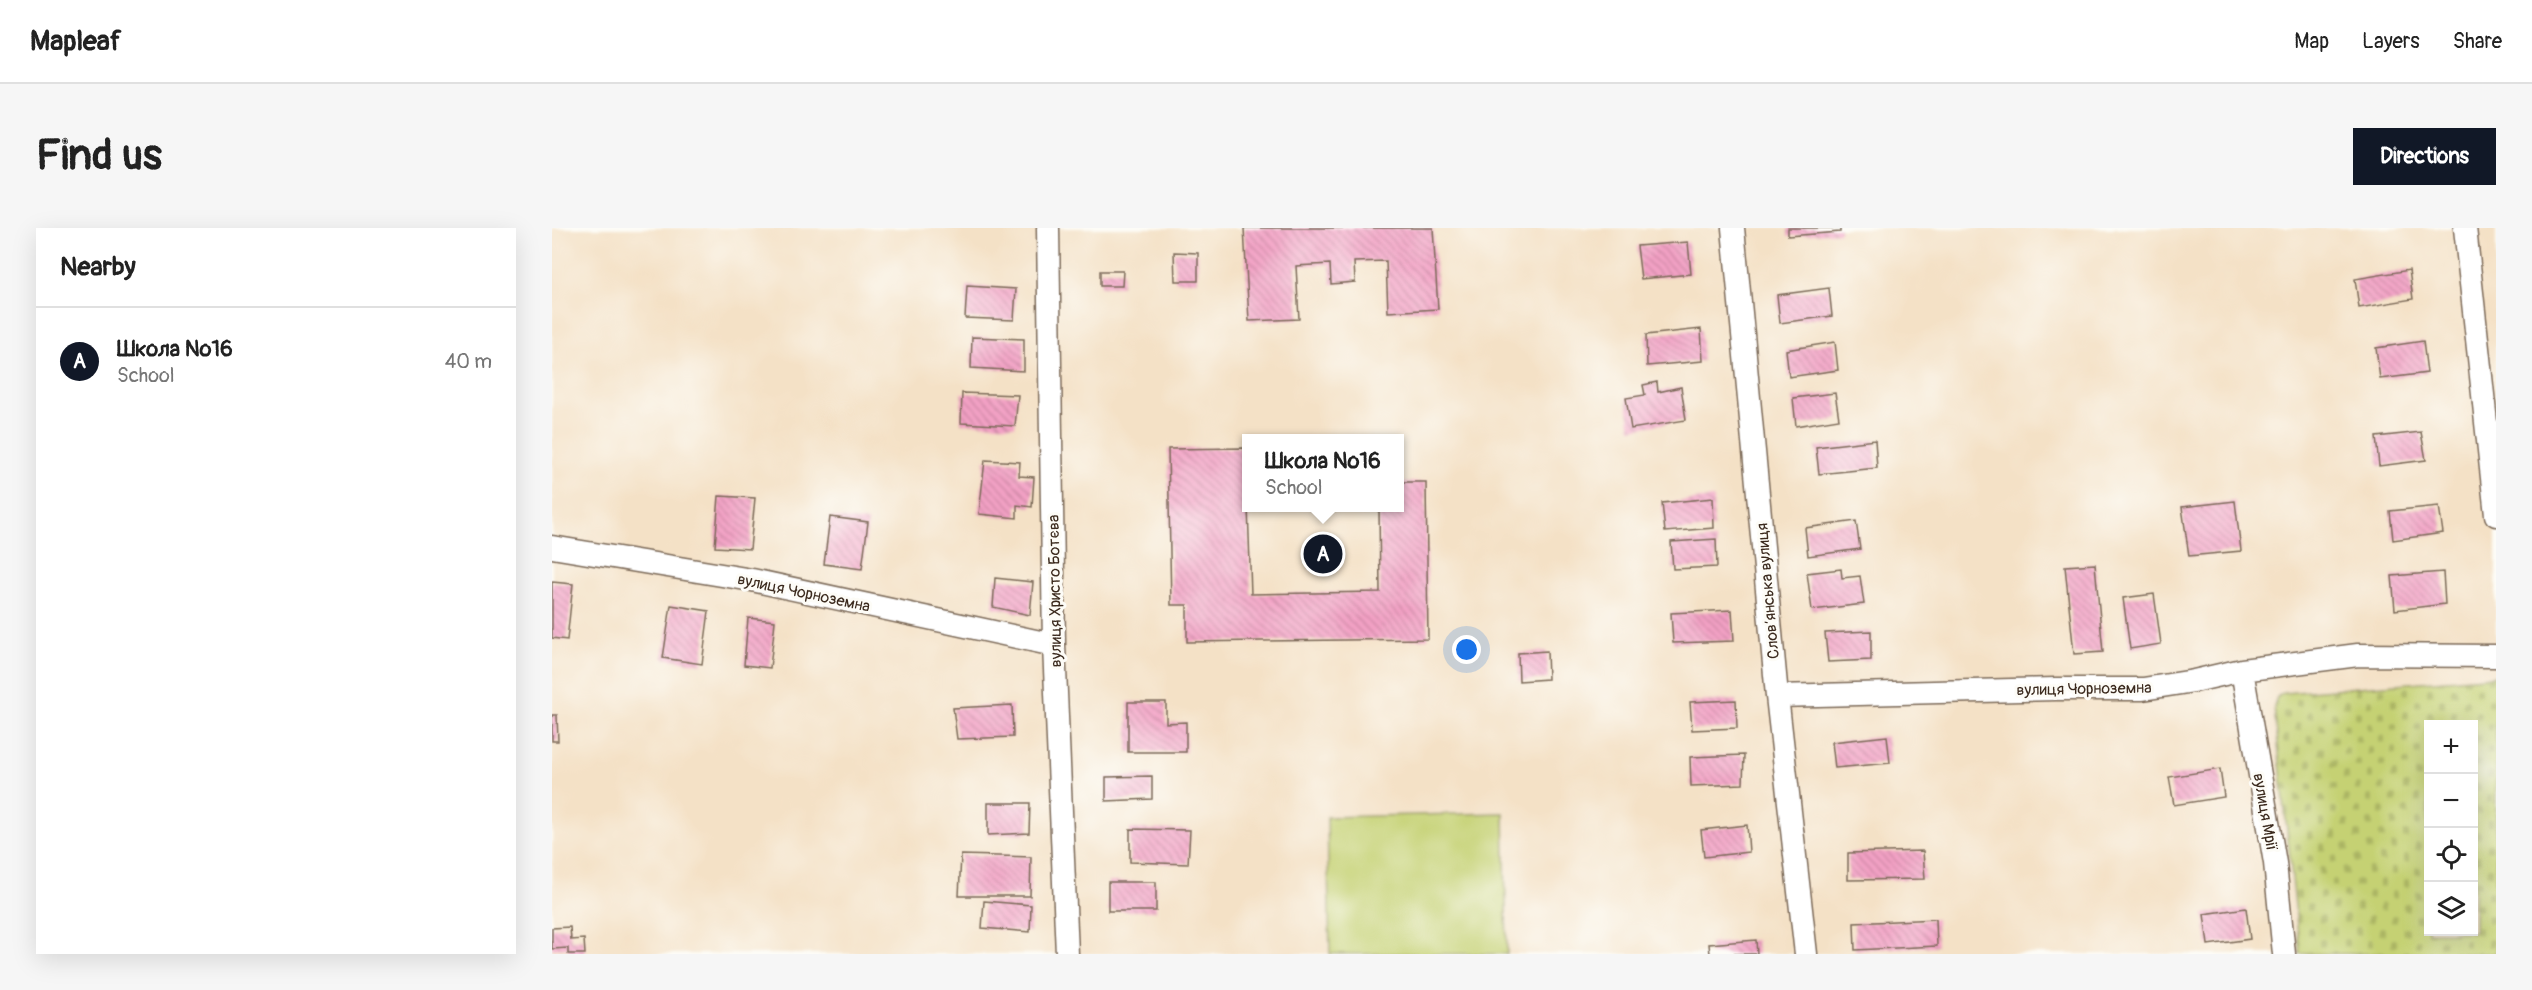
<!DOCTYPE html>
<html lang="en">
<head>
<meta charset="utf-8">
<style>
  :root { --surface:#fff; --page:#f6f6f6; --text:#222; --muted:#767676; --line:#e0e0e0; --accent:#111827 }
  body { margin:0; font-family:Pangolin,sans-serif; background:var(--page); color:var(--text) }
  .controls { position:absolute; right:18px; bottom:18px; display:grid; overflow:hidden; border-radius:0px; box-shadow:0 6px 24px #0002 }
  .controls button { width:54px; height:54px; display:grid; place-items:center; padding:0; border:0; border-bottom:2px solid var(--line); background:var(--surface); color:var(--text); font:30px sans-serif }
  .you { position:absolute; left:915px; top:422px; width:21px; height:21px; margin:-15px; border:4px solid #fff; border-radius:50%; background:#1a73e8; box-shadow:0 0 0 9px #1a73e833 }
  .badge { display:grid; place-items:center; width:39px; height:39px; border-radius:50%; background:var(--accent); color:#fff; font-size:20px; font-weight:700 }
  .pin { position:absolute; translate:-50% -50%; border:3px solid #fff; box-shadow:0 2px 6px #0006 }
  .popup { position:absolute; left:690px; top:206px; width:162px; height:78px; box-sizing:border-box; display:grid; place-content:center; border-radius:0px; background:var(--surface); filter:drop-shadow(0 2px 4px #0005); font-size:20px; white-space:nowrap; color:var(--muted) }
  .popup b { font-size:22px; color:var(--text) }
  .popup::after { content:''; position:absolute; left:50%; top:100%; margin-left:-12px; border:12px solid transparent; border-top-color:var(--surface) }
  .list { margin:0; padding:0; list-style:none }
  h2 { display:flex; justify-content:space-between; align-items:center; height:78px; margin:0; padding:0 24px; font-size:26px }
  h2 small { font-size:20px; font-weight:400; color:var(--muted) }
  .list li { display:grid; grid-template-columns:39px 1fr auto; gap:18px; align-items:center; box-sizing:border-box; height:108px; padding:0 24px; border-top:2px solid var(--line) }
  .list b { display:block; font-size:22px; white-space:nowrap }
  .list p { margin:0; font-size:20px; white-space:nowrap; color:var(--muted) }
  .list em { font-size:20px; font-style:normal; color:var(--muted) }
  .icon { flex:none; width:33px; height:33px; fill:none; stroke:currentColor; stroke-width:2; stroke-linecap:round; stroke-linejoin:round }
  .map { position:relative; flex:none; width:1944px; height:726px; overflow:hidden; border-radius:0px }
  header { display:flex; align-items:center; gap:36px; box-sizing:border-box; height:84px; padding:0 30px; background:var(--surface); border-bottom:2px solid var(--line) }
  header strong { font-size:28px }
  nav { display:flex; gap:33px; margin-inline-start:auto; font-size:21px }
  .intro { display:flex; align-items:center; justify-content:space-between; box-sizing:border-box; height:144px; padding:0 36px }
  h1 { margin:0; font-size:42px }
  .button { padding:15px 27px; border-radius:0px; background:var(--accent); color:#fff; font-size:21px; font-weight:700 }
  main { display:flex; gap:36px; padding:0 36px }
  aside { flex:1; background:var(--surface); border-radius:0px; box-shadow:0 6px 24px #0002 }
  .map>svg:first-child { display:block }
</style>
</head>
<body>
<header>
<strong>Mapleaf</strong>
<nav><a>Map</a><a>Layers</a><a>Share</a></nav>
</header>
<div class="intro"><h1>Find us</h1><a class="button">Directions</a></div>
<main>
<aside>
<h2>Nearby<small></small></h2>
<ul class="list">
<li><span class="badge">A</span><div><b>Школа №16</b><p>School</p></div><em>40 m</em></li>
</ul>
</aside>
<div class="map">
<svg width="1944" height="726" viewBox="0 0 1944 726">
  <defs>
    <pattern id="cemetery-stones" width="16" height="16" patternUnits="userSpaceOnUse" patternTransform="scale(1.5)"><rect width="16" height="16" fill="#c5d173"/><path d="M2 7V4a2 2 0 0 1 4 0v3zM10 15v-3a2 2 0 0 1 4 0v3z" fill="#aab463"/></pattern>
    <pattern id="building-back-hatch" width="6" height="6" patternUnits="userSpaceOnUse" patternTransform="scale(1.5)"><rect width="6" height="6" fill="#f3a1c5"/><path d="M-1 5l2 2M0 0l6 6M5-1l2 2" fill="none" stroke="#c6839f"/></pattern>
  </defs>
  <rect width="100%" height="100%" fill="#fdfcf7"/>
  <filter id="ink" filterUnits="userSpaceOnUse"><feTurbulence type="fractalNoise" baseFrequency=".0167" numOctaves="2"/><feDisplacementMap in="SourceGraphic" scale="12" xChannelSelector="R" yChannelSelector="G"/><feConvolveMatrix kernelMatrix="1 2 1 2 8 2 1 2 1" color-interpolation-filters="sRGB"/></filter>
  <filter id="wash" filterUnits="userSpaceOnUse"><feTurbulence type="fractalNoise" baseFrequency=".008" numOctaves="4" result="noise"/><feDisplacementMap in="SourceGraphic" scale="24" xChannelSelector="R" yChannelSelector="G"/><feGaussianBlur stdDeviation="1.35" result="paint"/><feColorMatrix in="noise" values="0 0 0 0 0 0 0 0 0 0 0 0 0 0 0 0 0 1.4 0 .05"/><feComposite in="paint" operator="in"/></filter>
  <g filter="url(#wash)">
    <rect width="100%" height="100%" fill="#f4e1c6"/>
    <path fill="#c5d173" stroke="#807e48" stroke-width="1.5" d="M 952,585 L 955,726 L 778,726 L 775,589 Z"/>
    <path fill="url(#cemetery-stones)" stroke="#807e48" stroke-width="1.5" fill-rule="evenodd" d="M 1944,448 L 1944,726 L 1748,726 L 1722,478 L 1725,469 L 1732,465 ZM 1876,496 L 1922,496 L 1922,704 L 1876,704 Z"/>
    <g id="blocks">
      <path fill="url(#building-back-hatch)" d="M 692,0 L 881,0 L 886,81 L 836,84 L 834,33 L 802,34 L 803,54 L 779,56 L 778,36 L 744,38 L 747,91 L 697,93 Z
        M 1236,0 L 1288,0 L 1288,4 L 1236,8 Z
        M 1136,14 L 1139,46 L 1089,51 L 1085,18 Z
        M 622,24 L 646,25 L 646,53 L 623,53 Z
        M 1857,42 L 1861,71 L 1807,80 L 1803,51 Z
        M 548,43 L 571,43 L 570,58 L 548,58 Z
        M 415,58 L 464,61 L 462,92 L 413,90 Z
        M 1277,60 L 1280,88 L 1228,95 L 1225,67 Z
        M 1149,101 L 1151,133 L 1095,138 L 1094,107 Z
        M 420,109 L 472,111 L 472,143 L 419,140 Z
        M 1871,113 L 1875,145 L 1828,151 L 1824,120 Z
        M 1283,114 L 1286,142 L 1237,149 L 1234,122 Z
        M 1105,154 L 1106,164 L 1129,159 L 1134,192 L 1079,201 L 1074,170 L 1093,167 L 1091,157 Z
        M 410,165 L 466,167 L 463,198 L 409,195 Z
        M 1283,165 L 1287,191 L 1244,198 L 1241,170 Z
        M 1869,204 L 1874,232 L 1827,238 L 1824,209 Z
        M 1323,212 L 1325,240 L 1267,246 L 1264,219 Z
        M 694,220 L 699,366 L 828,364 L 827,280 L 848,280 L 848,254 L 874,254 L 876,411 L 635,414 L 635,377 L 619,377 L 616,221 Z
        M 433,232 L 468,234 L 467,248 L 482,249 L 480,279 L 465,277 L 465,290 L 427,286 Z
        M 167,268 L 203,270 L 198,321 L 163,319 Z
        M 1161,270 L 1162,300 L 1113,304 L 1110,275 Z
        M 1683,273 L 1689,323 L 1637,328 L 1630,279 Z
        M 1887,278 L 1891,305 L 1841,312 L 1838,283 Z
        M 278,289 L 316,294 L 310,341 L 272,336 Z
        M 1304,293 L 1308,321 L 1256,328 L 1253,300 Z
        M 1164,311 L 1165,339 L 1121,341 L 1119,314 Z
        M 1543,336 L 1551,424 L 1522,426 L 1513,338 Z
        M 1289,341 L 1290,350 L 1308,348 L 1312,376 L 1260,382 L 1255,345 Z
        M 1891,344 L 1893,376 L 1843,382 L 1840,348 Z
        M 443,350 L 481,354 L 478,387 L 441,379 Z
        M 0,354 L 21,356 L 15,412 L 0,410 Z
        M 1602,366 L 1609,416 L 1578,421 L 1571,370 Z
        M 119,377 L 157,383 L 150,436 L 111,430 Z
        M 1180,382 L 1182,413 L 1121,415 L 1119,385 Z
        M 196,390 L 223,393 L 218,440 L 192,437 Z
        M 1319,403 L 1319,432 L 1276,434 L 1273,405 Z
        M 995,423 L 996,451 L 967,453 L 966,425 Z
        M 1184,472 L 1185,500 L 1140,502 L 1138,474 Z
        M 576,474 L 614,474 L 614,495 L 634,494 L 634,524 L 576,524 Z
        M 460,477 L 461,509 L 405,511 L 401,480 Z
        M 0,487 L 5,487 L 6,513 L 0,513 Z
        M 1335,508 L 1338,535 L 1283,540 L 1280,514 Z
        M 1192,527 L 1191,556 L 1139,558 L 1138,529 Z
        M 1668,541 L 1672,569 L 1622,577 L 1617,549 Z
        M 600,548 L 600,571 L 554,573 L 554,549 Z
        M 436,575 L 478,575 L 477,605 L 436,607 Z
        M 1195,597 L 1197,624 L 1152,629 L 1149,602 Z
        M 578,601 L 638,602 L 636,636 L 578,634 Z
        M 1371,623 L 1373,651 L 1296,652 L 1296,625 Z
        M 409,627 L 479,629 L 478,668 L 407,668 Z
        M 556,654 L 604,654 L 604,683 L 556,683 Z
        M 432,673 L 479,677 L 478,704 L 430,700 Z
        M 1694,680 L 1698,711 L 1656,717 L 1652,686 Z
        M 1384,691 L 1385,718 L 1303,722 L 1302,695 Z
        M 18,699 L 19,712 L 32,711 L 33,726 L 16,726 L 16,720 L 0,721 L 0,700 Z
        M 1204,712 L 1205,726 L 1158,726 L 1157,716 Z"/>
    </g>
  </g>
  <g filter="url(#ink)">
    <use href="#blocks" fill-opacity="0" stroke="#7c6a59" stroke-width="1.5"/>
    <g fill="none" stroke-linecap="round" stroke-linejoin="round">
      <g stroke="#7c6a59" stroke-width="25">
        <path id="minor" d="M 496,0 L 502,417 L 515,726
          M 1181,0 L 1225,468 L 1254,726
          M 1913,0 L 1944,287
          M 0,319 L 200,352 L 502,417
          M 1690,442 L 1723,635 L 1732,726
          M 1225,468 L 1504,461 L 1591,461 L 1642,453 L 1690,442 L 1806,427 L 1944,428"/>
      </g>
      <use href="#minor" stroke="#fff" stroke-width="22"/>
    </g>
  </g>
  <g text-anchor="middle" stroke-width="6" stroke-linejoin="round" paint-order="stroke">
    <g font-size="16" fill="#3b2a1e" stroke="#fdfcf7">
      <text transform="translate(502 363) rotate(-91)" y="6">вулиця Христо Ботєва</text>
      <text transform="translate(1215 363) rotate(-95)" y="6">Словʼянська вулиця</text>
      <text transform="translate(252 364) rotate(12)" y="6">вулиця Чорноземна</text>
      <text transform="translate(1532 460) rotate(-1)" y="6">вулиця Чорноземна</text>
      <text transform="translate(1714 584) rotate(80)" y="6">вулиця Мрії</text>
    </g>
  </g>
</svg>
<div class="controls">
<button>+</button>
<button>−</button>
<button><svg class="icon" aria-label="locate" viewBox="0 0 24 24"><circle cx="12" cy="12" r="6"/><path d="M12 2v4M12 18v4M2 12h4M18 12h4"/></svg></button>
<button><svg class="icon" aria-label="layers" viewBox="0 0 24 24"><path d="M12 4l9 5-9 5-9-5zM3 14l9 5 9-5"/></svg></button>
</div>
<div class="you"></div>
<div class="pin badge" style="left:771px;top:326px">A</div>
<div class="popup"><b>Школа №16</b>School</div>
</div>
</main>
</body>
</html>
